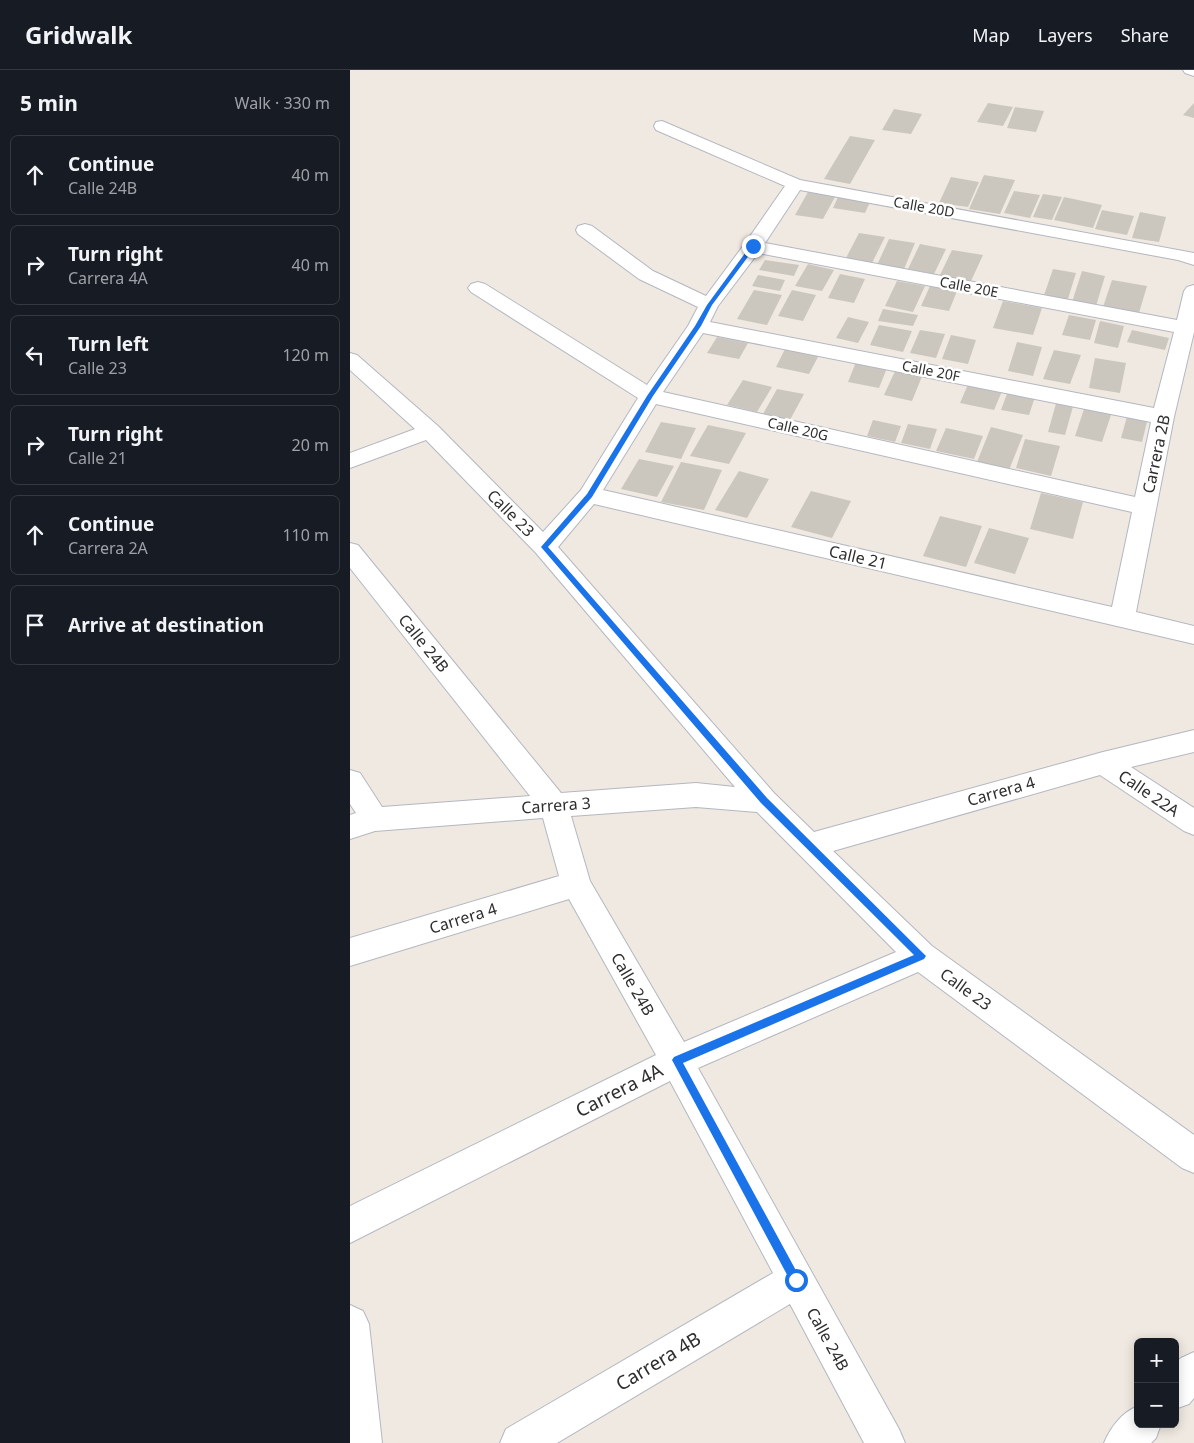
<!DOCTYPE html>
<html lang="en">
<head>
<meta charset="utf-8">
<style>
  :root { --surface:#171b24; --page:#242831; --text:#f1f3f6; --muted:#9ea1a6; --line:#363941 }
  body { margin:0; font-family:"Noto Sans",sans-serif; background:var(--page); color:var(--text) }
  .controls { position:absolute; right:15px; bottom:15px; display:grid; overflow:hidden; border-radius:8px; box-shadow:0 2px 12px #0003 }
  .controls button { width:45px; height:45px; display:grid; place-items:center; padding:0; border:0; border-bottom:1px solid var(--line); background:var(--surface); color:var(--text); font:25px sans-serif }
  .stop { position:absolute; width:15px; height:15px; margin:-11px; border:4px solid #1a73e8; border-radius:50%; background:#fff }
  .stop.end { background:#1a73e8; border-color:#fff; box-shadow:0 1px 5px #0008 }
  .list { margin:0; padding:0; list-style:none }
  h2 { display:flex; justify-content:space-between; align-items:center; height:65px; margin:0; padding:0 20px; font-size:21px }
  h2 small { font-size:16px; font-weight:400; color:var(--muted) }
  .list li { display:grid; grid-template-columns:32px 1fr auto; gap:15px; align-items:center; box-sizing:border-box; height:80px; margin:0 10px 10px; padding:0 10px; border:1px solid var(--line); border-radius:8px }
  .list b { display:block; font-size:19px; white-space:nowrap }
  .list p { margin:0; font-size:16px; white-space:nowrap; color:var(--muted) }
  .list em { font-size:16px; font-style:normal; color:var(--muted) }
  .icon { flex:none; width:28px; height:28px; fill:none; stroke:currentColor; stroke-width:2; stroke-linecap:round; stroke-linejoin:round }
  .map { position:relative; flex:none; width:844px; height:1373px; overflow:hidden }
  header { display:flex; align-items:center; gap:30px; box-sizing:border-box; height:70px; padding:0 25px; background:var(--surface); border-bottom:1px solid var(--line) }
  header strong { font-size:24px }
  nav { display:flex; gap:28px; margin-inline-start:auto; font-size:18px }
  main { display:flex }
  aside { flex:1; background:var(--surface) }
  .map>svg:first-child { display:block }
</style>
</head>
<body>
<header>
<strong>Gridwalk</strong>
<nav><a>Map</a><a>Layers</a><a>Share</a></nav>
</header>
<main>
<aside>
<h2>5 min<small>Walk · 330 m</small></h2>
<ul class="list">
<li><svg class="icon" aria-label="ahead" viewBox="0 0 24 24"><path d="M12 20V5M6 11l6-6 6 6"/></svg><div><b>Continue</b><p>Calle 24B</p></div><em>40 m</em></li>
<li><svg class="icon" aria-label="right" viewBox="0 0 24 24"><path d="M7 20v-9h11M14 6l5 5-5 5"/></svg><div><b>Turn right</b><p>Carrera 4A</p></div><em>40 m</em></li>
<li><svg class="icon" aria-label="left" viewBox="0 0 24 24"><path d="M17 20v-9H6M10 6l-5 5 5 5"/></svg><div><b>Turn left</b><p>Calle 23</p></div><em>120 m</em></li>
<li><svg class="icon" aria-label="right" viewBox="0 0 24 24"><path d="M7 20v-9h11M14 6l5 5-5 5"/></svg><div><b>Turn right</b><p>Calle 21</p></div><em>20 m</em></li>
<li><svg class="icon" aria-label="ahead" viewBox="0 0 24 24"><path d="M12 20V5M6 11l6-6 6 6"/></svg><div><b>Continue</b><p>Carrera 2A</p></div><em>110 m</em></li>
<li><svg class="icon" aria-label="arrive" viewBox="0 0 24 24"><path d="M6 21V4h12l-3 4 3 4H6"/></svg><div><b>Arrive at destination</b></div></li>
</ul>
</aside>
<div class="map">
<svg width="844" height="1373" viewBox="0 0 844 1373">
  <rect width="100%" height="100%" fill="#efe9e1"/>
  <path fill="#cbc7bf" d="M 638,33 L 663,37 L 653,56 L 627,52 Z
    M 844,33 L 844,48 L 833,45 Z
    M 665,37 L 694,41 L 686,62 L 657,58 Z
    M 544,39 L 572,44 L 561,64 L 532,60 Z
    M 500,66 L 525,70 L 500,114 L 474,109 Z
    M 634,105 L 665,110 L 650,144 L 619,139 Z
    M 601,107 L 629,112 L 618,137 L 589,133 Z
    M 664,121 L 690,125 L 680,148 L 654,143 Z
    M 458,122 L 485,127 L 473,149 L 445,145 Z
    M 693,124 L 712,127 L 702,150 L 683,147 Z
    M 488,127 L 520,132 L 515,143 L 483,138 Z
    M 714,127 L 752,135 L 743,158 L 704,150 Z
    M 752,140 L 784,146 L 777,165 L 745,159 Z
    M 790,142 L 816,147 L 809,172 L 782,168 Z
    M 509,163 L 535,167 L 522,193 L 496,188 Z
    M 539,169 L 565,173 L 554,199 L 527,195 Z
    M 570,174 L 596,179 L 584,204 L 558,199 Z
    M 602,180 L 633,185 L 621,211 L 590,205 Z
    M 415,190 L 449,195 L 444,206 L 409,200 Z
    M 458,194 L 484,200 L 472,221 L 445,216 Z
    M 703,199 L 726,203 L 717,232 L 693,228 Z
    M 732,201 L 755,206 L 746,236 L 722,232 Z
    M 490,204 L 515,209 L 504,233 L 478,228 Z
    M 408,205 L 435,210 L 430,221 L 402,216 Z
    M 762,210 L 797,216 L 789,243 L 753,237 Z
    M 547,211 L 575,216 L 563,242 L 535,236 Z
    M 580,216 L 607,221 L 599,241 L 571,236 Z
    M 404,220 L 432,225 L 417,255 L 387,249 Z
    M 442,220 L 466,225 L 453,251 L 428,246 Z
    M 653,231 L 692,238 L 683,265 L 643,258 Z
    M 533,239 L 568,245 L 563,256 L 528,251 Z
    M 719,245 L 746,250 L 740,270 L 712,265 Z
    M 498,247 L 519,252 L 508,273 L 486,268 Z
    M 750,251 L 774,256 L 768,278 L 744,273 Z
    M 529,255 L 562,261 L 553,282 L 520,275 Z
    M 570,260 L 595,264 L 586,288 L 560,283 Z
    M 782,260 L 819,268 L 815,280 L 777,272 Z
    M 601,265 L 626,270 L 618,294 L 592,289 Z
    M 367,267 L 398,273 L 389,289 L 357,283 Z
    M 667,272 L 692,277 L 683,306 L 658,301 Z
    M 435,279 L 469,285 L 459,304 L 426,297 Z
    M 704,280 L 731,285 L 720,314 L 693,309 Z
    M 745,288 L 776,293 L 770,323 L 739,318 Z
    M 506,292 L 537,298 L 529,318 L 498,312 Z
    M 546,299 L 573,304 L 562,331 L 534,325 Z
    M 393,310 L 422,317 L 407,342 L 377,335 Z
    M 619,312 L 653,319 L 644,340 L 610,333 Z
    M 427,319 L 454,324 L 440,350 L 413,344 Z
    M 658,321 L 685,327 L 679,345 L 651,340 Z
    M 707,330 L 724,333 L 715,365 L 698,362 Z
    M 735,336 L 762,342 L 752,372 L 725,366 Z
    M 778,343 L 798,348 L 792,372 L 771,368 Z
    M 523,350 L 551,356 L 545,372 L 517,366 Z
    M 311,352 L 346,358 L 331,389 L 295,382 Z
    M 558,354 L 587,359 L 580,379 L 551,373 Z
    M 358,355 L 396,363 L 379,394 L 340,386 Z
    M 641,357 L 673,365 L 659,400 L 627,392 Z
    M 596,358 L 633,366 L 624,389 L 586,381 Z
    M 675,369 L 710,376 L 701,406 L 666,398 Z
    M 289,389 L 324,396 L 307,427 L 271,419 Z
    M 331,392 L 372,400 L 354,440 L 311,432 Z
    M 389,401 L 419,409 L 397,448 L 365,440 Z
    M 461,421 L 501,431 L 482,468 L 441,457 Z
    M 691,423 L 733,432 L 723,469 L 680,459 Z
    M 590,446 L 632,456 L 616,497 L 573,486 Z
    M 639,458 L 679,468 L 665,504 L 624,493 Z"/>
  <g fill="none" stroke-linecap="round" stroke-linejoin="round">
    <g stroke="#b4b7c1" stroke-width="2">
      <path id="street" d="M 833,0 L 844,0 L 844,6 L 835,3 Z
        M 312,51 L 450,110 L 844,183 L 844,195 L 828,190 L 450,120 L 415,173 L 827,250 L 834,221 L 837,217 L 844,215 L 844,262 L 824,347 L 786,542 L 844,556 L 844,574 L 244,434 L 208,477 L 424,723 L 464,762 L 753,682 L 844,660 L 844,682 L 781,697 L 844,738 L 844,765 L 834,761 L 750,705 L 483,781 L 582,876 L 844,1065 L 844,1103 L 832,1098 L 568,902 L 348,998 L 549,1359 L 555,1373 L 514,1373 L 440,1234 L 207,1373 L 150,1373 L 156,1359 L 423,1203 L 320,1011 L 0,1173 L 0,1136 L 306,985 L 219,829 L 0,896 L 0,868 L 209,806 L 193,748 L 25,761 L 0,769 L 0,745 L 6,743 L 0,734 L 0,700 L 10,703 L 32,737 L 180,726 L 0,498 L 0,473 L 8,475 L 211,723 L 346,713 L 385,717 L 186,483 L 76,370 L 0,398 L 0,383 L 65,359 L 0,300 L 0,283 L 7,285 L 88,356 L 193,462 L 231,420 L 288,328 L 121,222 L 118,218 L 121,214 L 128,212 L 135,214 L 297,315 L 338,256 L 348,237 L 289,209 L 228,164 L 226,160 L 228,156 L 235,154 L 242,156 L 303,201 L 356,226 L 396,172 L 435,116 L 306,60 L 304,56 L 306,52 ZM 408,183 L 824,262 L 804,338 L 360,252 L 368,236 ZM 353,263 L 801,352 L 785,427 L 313,322 ZM 306,334 L 782,442 L 762,537 L 253,420 ZM 346,737 L 407,742 L 546,882 L 334,972 L 240,811 L 221,746 Z
        M 0,1235 L 13,1241 L 19,1254 L 32,1373 L 0,1373 Z
        M 844,1282 L 844,1328 L 839,1334 L 825,1339 L 825,1293 L 831,1288 Z
        M 788,1336 L 788,1354 L 811,1354 L 806,1368 L 801,1373 L 754,1373 C 761,1357 771,1343 788,1336 Z"/>
    </g>
    <use href="#street" fill="#fff" fill-rule="evenodd"/>
  </g>
  <path fill="#1a73e8" d="M 401,175 L 406,176 L 362,235 L 351,256 L 303,326 L 242,427 L 198,477 L 417,728 L 576,886 L 574,889 L 333,993 L 449,1206 L 451,1210 L 449,1214 L 446,1215 L 442,1214 L 322,990 L 324,987 L 564,885 L 411,733 L 191,477 L 237,424 L 297,326 L 345,256 L 357,235 Z"/>
  <g text-anchor="middle" stroke-width="5" stroke-linejoin="round" paint-order="stroke">
    <g font-size="14" fill="#2e2e2e" stroke="#fff">
      <text transform="translate(574 137) rotate(10)" y="5">Calle 20D</text>
      <text transform="translate(619 217) rotate(11)" y="5">Calle 20E</text>
      <text transform="translate(581 301) rotate(11)" y="5">Calle 20F</text>
      <text transform="translate(448 359) rotate(13)" y="5">Calle 20G</text>
    </g>
    <g font-size="16" fill="#2e2e2e" stroke="#fff">
      <text transform="translate(806 384) rotate(-78)" y="6">Carrera 2B</text>
      <text transform="translate(161 443) rotate(45)" y="6">Calle 23</text>
      <text transform="translate(508 487) rotate(13)" y="6">Calle 21</text>
      <text transform="translate(74 573) rotate(51)" y="6">Calle 24B</text>
      <text transform="translate(651 721) rotate(-16)" y="6">Carrera 4</text>
      <text transform="translate(799 723) rotate(34)" y="6">Calle 22A</text>
      <text transform="translate(206 735) rotate(-4)" y="6">Carrera 3</text>
      <text transform="translate(113 848) rotate(-17)" y="6">Carrera 4</text>
      <text transform="translate(283 914) rotate(60)" y="6">Calle 24B</text>
      <text transform="translate(616 919) rotate(36)" y="6">Calle 23</text>
      <text transform="translate(478 1269) rotate(61)" y="6">Calle 24B</text>
    </g>
    <g font-size="19" fill="#2e2e2e" stroke="#fff">
      <text transform="translate(269 1020) rotate(-27)" y="7">Carrera 4A</text>
      <text transform="translate(308 1291) rotate(-31)" y="7">Carrera 4B</text>
    </g>
  </g>
</svg>
<div class="controls">
<button>+</button>
<button>−</button>
</div>
<div class="stop" style="left:446px;top:1210px"></div>
<div class="stop end" style="left:403px;top:176px"></div>
</div>
</main>
</body>
</html>
